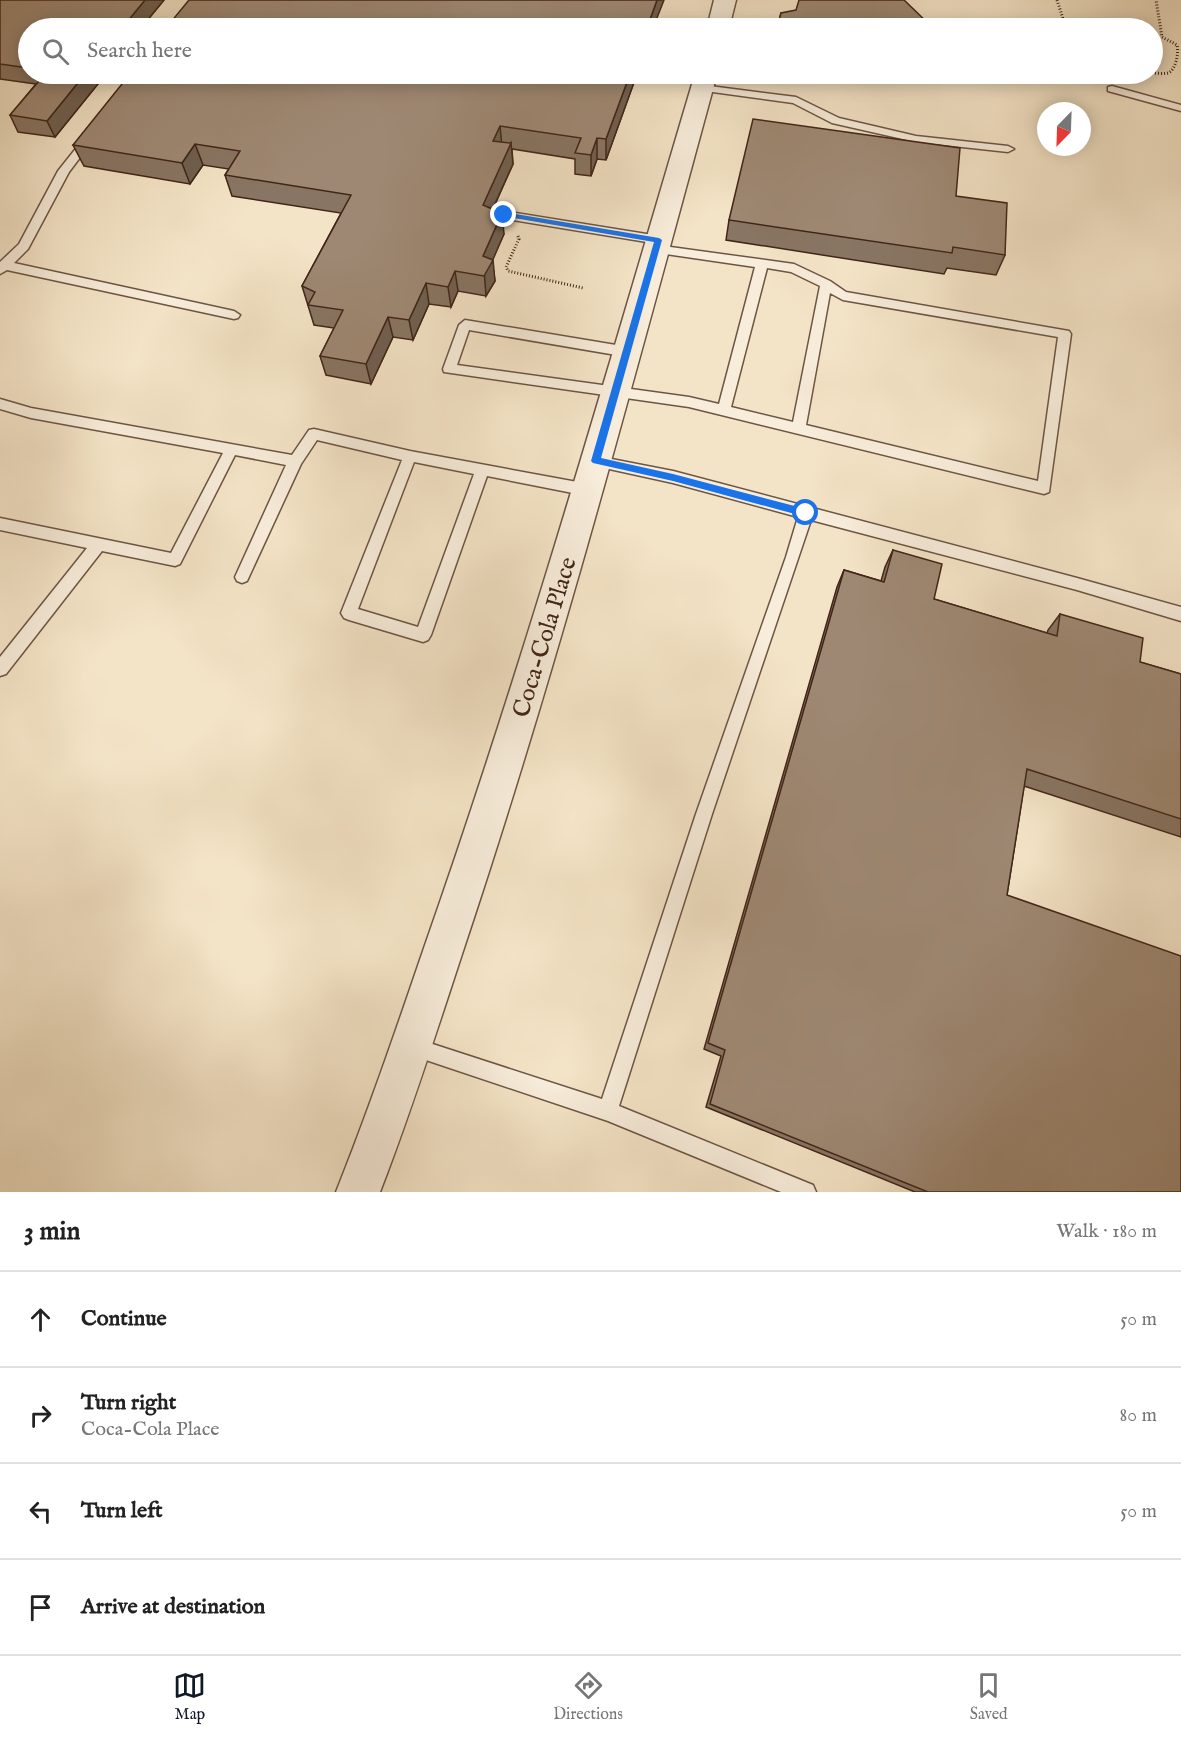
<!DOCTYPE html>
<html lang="en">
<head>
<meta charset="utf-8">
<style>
  :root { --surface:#fff; --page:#f6f6f6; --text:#222; --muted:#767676; --line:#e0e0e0; --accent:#111827 }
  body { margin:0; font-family:"IM FELL English",serif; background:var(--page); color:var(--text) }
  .compass { position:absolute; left:1037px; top:102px; width:54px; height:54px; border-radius:50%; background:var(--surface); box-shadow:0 3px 15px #0003; rotate:203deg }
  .stop { position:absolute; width:18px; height:18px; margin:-14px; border:4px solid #1a73e8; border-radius:50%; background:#fff }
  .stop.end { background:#1a73e8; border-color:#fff; box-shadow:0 2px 6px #0008 }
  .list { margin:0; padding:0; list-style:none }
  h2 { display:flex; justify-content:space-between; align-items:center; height:78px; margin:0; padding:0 24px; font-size:26px }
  h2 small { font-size:20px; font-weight:400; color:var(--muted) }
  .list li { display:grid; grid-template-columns:39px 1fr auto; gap:18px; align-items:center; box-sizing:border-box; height:96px; padding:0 24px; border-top:2px solid var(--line) }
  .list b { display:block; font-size:22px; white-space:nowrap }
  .list p { margin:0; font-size:20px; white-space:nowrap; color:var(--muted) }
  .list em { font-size:20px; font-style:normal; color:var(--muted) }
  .icon { flex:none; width:33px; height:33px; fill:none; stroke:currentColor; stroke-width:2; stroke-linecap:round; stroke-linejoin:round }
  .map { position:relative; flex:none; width:1181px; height:1192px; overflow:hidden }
  .search { position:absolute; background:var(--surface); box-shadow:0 3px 15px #0003; left:18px; right:18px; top:18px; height:66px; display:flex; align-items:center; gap:15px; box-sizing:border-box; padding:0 21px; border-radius:33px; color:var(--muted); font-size:22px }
  .sheet { height:462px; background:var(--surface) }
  nav { display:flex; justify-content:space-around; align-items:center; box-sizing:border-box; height:84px; border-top:2px solid var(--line); background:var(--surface); font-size:16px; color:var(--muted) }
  nav a { display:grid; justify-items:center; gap:3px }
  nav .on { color:var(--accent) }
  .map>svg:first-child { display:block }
</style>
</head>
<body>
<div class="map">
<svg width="1181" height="1192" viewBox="0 0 1181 1192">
  <rect width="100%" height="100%" fill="#f4e4c7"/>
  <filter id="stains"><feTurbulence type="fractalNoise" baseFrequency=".00333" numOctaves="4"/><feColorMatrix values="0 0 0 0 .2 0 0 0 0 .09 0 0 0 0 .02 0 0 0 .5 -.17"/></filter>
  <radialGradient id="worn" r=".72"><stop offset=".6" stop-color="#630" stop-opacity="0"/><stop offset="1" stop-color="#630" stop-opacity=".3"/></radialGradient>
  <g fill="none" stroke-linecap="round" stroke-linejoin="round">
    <g stroke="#6d5544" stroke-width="3">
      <path id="service" d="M 702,85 L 796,97 L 839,118 L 916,136 L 1008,146 L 1014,149 L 1008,152 L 916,142 L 832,123 L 793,103 L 698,90 L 697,88 Z
        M 1112,86 L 1181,105 L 1181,111 L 1108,91 L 1108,87 Z
        M 89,136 L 94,139 L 69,172 L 28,249 L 14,263 L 234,311 L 240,315 L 238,318 L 234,319 L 7,270 L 0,274 L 0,262 L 19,244 L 58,171 L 85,137 Z
        M 504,211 L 659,236 L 665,240 L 659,244 L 500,218 L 500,212 Z
        M 656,245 L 794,264 L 830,281 L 846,292 L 1069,331 L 1071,334 L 1049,492 L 1044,494 L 689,407 L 444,372 L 443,369 L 459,325 L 465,320 L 628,347 L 634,352 L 628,357 L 469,330 L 457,365 L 689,397 L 719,404 L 755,267 L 652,252 L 652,246 ZM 767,268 L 791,272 L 820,286 L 793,422 L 731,407 ZM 830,293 L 843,300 L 1058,337 L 1038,481 L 806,425 Z
        M 0,399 L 31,408 L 292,455 L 309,430 L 314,429 L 410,451 L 588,484 L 593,486 L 595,490 L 593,494 L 588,496 L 487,476 L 431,635 L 428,640 L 423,642 L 349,620 L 344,618 L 341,613 L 402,460 L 317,440 L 301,464 L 247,581 L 242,583 L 237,581 L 235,577 L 286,465 L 235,455 L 180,564 L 175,566 L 102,551 L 6,674 L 0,676 L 0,657 L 87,548 L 0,530 L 0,518 L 171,553 L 223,453 L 31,418 L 0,409 ZM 414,462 L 474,474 L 418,627 L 358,609 Z
        M 596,456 L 673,471 L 1077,578 L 1181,607 L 1181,621 L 1077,590 L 811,520 L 712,814 L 619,1106 L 813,1185 L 816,1192 L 781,1192 L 608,1121 L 411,1055 L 404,1053 L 402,1046 L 404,1039 L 411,1037 L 602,1099 L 696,814 L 786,557 L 798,517 L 673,483 L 591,465 L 589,461 Z"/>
    </g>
    <g stroke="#6d5544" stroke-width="3">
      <path id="tertiary" d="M 714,0 L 736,0 L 729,28 L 707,28 Z
        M 695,74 L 717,74 C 637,367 560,660 464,948 C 437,1030 411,1112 380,1192 L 336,1192 C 368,1112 396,1030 424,948 C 525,660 608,367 695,74 Z"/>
    </g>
    <path stroke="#402518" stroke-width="3" stroke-dasharray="1 2" stroke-linecap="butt" d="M 1057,0 L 1066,28
      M 1152,73 C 1157,73 1163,74 1168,73 C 1176,70 1179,52 1177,45 L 1162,37 L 1156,0
      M 518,236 L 519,239 L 506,267 L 508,271 L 583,288"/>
    <use href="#service" fill="#f8eddb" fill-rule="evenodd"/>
    <use href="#tertiary" fill="#f8eddb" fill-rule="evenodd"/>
  </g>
  <path fill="#887563" stroke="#402518" stroke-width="1.5" d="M 0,0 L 164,0 L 141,28 L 28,28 L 28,74 L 106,74 L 55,137 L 18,132 L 10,115 L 36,84 L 0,79 Z
    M 781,13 L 930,28 L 777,28 Z
    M 637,74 L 606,160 L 597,159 L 591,176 L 575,174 L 575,159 L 512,149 L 513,164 L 493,209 L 504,234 L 492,260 L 495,281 L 486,296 L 458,291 L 451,307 L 429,304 L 413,340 L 393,337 L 371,384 L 326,375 L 320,356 L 334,328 L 314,325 L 302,286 L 341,213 L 232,196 L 225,175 L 229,169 L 203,165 L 190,184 L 84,166 L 73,145 Z
    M 956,196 L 1005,255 L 996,275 L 947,268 L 944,274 L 726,240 L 729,220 Z
    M 893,550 L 934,599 L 1047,633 L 1048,630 L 1060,614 L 1140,662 L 1181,674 L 1181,837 L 1024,786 L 1007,895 L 1181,1192 L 915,1192 L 706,1107 L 721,1056 L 704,1049 L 837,587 L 844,570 L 881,581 L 885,567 Z"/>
  <path fill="#6f5f50" stroke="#402518" stroke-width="1.5" d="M 145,0 L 164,0 L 141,28 L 122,28 Z
    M 657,0 L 664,0 L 653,28 L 647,28 Z
    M 834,19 L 832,28 L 811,28 L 812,24 Z
    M 85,74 L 106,74 L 55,137 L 47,121 Z
    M 630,74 L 637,74 L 606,160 L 606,139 Z
    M 500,126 L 502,147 L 493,141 Z
    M 597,138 L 597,159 L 591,176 L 591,155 Z
    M 511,143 L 513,164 L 485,226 L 483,205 Z
    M 195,144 L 203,165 L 190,184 L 182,163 Z
    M 502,213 L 504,234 L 491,264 L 493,260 L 495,281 L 486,296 L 483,256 Z
    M 455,271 L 458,291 L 451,307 L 448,287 Z
    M 426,283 L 429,304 L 413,340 L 409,320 Z
    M 388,317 L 393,337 L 371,384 L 366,364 Z"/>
  <path fill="#9e8873" stroke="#402518" stroke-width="1.5" d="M 0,0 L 145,0 L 122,28 L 28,28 L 28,68 L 0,64 Z
    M 189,0 L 657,0 L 647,28 L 166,28 Z
    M 799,0 L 904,0 L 931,26 L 920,28 L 843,28 L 834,19 L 812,24 L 811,28 L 777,28 L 781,13 L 796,10 Z
    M 45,74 L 85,74 L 47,121 L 10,115 Z
    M 130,74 L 630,74 L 606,139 L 597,138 L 591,155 L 575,153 L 581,138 L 500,126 L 493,141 L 511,143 L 483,205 L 502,213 L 483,256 L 493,260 L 484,276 L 455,271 L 448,287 L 426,283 L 409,320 L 388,317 L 366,364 L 320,356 L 343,310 L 308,305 L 315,292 L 302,286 L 351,195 L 225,175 L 240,151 L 195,144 L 182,163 L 73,145 Z
    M 753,119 L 960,148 L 956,196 L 1007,203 L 1005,255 L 953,247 L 952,253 L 729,220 Z
    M 893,550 L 942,564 L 934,599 L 1057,636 L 1060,614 L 1143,638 L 1140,662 L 1181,674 L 1181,819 L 1027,769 L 1007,895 L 1181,956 L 1181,1192 L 928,1192 L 710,1104 L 725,1050 L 708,1043 L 844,570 L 884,582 Z"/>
  <path fill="#1a73e8" d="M 504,212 L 659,238 L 662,240 L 601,458 L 673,474 L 806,509 L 810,513 L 809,516 L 806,517 L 673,481 L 593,463 L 591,461 L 654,242 L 502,216 L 501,215 Z"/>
  <g text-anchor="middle" stroke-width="6" stroke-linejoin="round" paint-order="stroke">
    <g font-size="24" fill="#402518" stroke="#f8eddb">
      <text transform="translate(544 637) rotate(-73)" y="8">Coca-Cola Place</text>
    </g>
  </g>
  <rect width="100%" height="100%" filter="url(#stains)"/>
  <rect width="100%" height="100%" fill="url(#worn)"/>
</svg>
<svg class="compass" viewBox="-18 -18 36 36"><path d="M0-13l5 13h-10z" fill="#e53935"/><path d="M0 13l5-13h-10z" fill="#767676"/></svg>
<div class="stop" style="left:806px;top:513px"></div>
<div class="stop end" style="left:504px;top:215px"></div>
<div class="search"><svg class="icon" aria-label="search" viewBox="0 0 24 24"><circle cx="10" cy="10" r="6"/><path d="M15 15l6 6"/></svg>Search here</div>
</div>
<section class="sheet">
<h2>3 min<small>Walk · 180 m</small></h2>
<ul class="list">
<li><svg class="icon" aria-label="ahead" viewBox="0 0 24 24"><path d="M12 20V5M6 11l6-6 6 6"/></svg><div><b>Continue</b></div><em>50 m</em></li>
<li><svg class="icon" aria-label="right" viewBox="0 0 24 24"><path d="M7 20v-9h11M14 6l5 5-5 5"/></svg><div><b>Turn right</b><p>Coca-Cola Place</p></div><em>80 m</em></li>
<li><svg class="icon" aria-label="left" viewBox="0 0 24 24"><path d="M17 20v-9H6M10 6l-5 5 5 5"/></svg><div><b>Turn left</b></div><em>50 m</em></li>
<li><svg class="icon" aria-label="arrive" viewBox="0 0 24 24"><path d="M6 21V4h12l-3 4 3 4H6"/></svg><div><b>Arrive at destination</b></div></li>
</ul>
</section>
<nav>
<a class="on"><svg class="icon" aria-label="map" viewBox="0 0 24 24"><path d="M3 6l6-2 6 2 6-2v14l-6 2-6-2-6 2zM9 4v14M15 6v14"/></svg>Map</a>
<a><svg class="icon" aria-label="directions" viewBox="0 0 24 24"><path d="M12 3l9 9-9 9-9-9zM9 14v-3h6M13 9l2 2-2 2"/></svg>Directions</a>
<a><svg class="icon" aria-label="saved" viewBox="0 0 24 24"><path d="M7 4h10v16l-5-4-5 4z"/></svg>Saved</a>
</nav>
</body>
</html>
